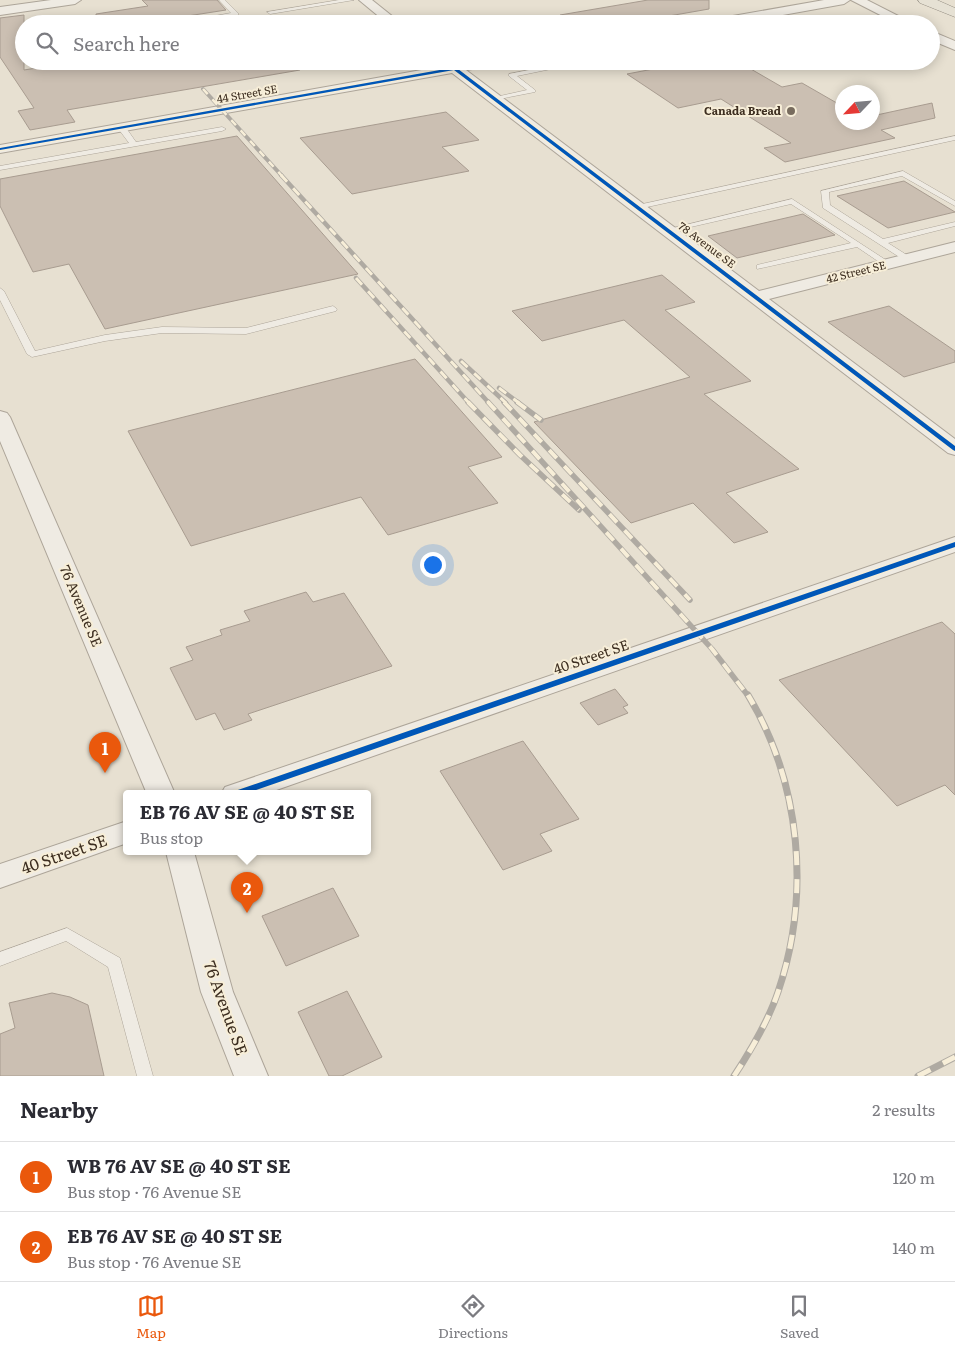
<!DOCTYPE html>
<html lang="en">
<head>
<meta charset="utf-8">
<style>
  :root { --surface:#fff; --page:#f2f2f3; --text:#2b2b33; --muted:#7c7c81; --line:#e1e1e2; --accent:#ea580c }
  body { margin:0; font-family:Literata,serif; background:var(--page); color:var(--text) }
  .compass { position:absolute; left:835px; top:85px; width:45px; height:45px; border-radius:50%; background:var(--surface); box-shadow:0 2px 12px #0003; rotate:244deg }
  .you { position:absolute; left:432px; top:564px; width:18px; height:18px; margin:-12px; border:4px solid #fff; border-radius:50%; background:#1a73e8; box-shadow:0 0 0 8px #1a73e833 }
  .badge { display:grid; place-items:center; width:32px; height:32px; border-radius:50%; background:var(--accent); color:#fff; font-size:16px; font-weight:700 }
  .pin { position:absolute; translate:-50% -41px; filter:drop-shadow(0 1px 2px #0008) }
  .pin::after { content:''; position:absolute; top:26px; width:18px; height:15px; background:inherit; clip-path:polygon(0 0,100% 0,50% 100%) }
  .popup { position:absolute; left:123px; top:790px; width:248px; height:65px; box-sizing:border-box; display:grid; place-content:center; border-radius:5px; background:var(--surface); filter:drop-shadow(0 1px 4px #0005); font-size:16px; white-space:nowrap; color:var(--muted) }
  .popup b { font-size:19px; color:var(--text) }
  .popup::after { content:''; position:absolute; left:50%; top:100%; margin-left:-10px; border:10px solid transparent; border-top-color:var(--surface) }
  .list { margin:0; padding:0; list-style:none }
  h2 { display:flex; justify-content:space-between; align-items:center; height:65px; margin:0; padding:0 20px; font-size:21px }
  h2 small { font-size:16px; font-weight:400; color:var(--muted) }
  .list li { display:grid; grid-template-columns:32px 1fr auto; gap:15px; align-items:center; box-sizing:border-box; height:70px; padding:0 20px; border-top:1px solid var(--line) }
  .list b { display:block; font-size:19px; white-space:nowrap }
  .list p { margin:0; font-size:16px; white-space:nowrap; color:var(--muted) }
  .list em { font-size:16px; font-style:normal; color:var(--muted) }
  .icon { flex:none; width:28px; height:28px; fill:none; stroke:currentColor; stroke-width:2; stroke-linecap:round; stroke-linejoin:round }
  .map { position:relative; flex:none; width:955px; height:1076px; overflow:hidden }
  .search { position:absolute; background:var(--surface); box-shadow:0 2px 12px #0003; left:15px; right:15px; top:15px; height:55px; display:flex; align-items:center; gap:12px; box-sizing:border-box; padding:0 18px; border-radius:28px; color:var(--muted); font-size:19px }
  .sheet { height:205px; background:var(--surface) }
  nav { display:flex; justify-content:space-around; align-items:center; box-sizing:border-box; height:70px; border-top:1px solid var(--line); background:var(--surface); font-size:14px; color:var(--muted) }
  nav a { display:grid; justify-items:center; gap:2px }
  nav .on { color:var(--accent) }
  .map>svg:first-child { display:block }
</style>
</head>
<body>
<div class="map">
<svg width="955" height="1076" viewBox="0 0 955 1076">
  <rect width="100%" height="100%" fill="#e7e0d1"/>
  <path fill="#cbbfb2" stroke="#a89c90" d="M 142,0 L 217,0 L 226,10 L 136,24 L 96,24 L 96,14 L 148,6 Z
    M 648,0 L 709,0 L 709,9 L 623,24 L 561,24 L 560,15 Z
    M 24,15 L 24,70 L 79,61 L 299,61 L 300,70 L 67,110 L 75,122 L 30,130 L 18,111 L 34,108 L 0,57 L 0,18 Z
    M 695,61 L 737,61 L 782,87 L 802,83 L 842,106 L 842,122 L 872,122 L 872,116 L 932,103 L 935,118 L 881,130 L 895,138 L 785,162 L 764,148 L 791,143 L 721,99 L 678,108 L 627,74 Z
    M 446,112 L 479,140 L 442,147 L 469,171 L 352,194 L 300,138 Z
    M 237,136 L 358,274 L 105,329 L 69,264 L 33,272 L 0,206 L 0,179 Z
    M 904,181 L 955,212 L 888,228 L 837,196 Z
    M 803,214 L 835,235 L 737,258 L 708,236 Z
    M 662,275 L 695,302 L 665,310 L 751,381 L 704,394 L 799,469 L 726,493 L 768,532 L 734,543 L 693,503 L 631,523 L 534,422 L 690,377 L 624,320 L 542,341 L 512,311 Z
    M 889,306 L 955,351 L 955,362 L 904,377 L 828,322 Z
    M 415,359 L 502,457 L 468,467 L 498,503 L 388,535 L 361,497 L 191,546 L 128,431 Z
    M 306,592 L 313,602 L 344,593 L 392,666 L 248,714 L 252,720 L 224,730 L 215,713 L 196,720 L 170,668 L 193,660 L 186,647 L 222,635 L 220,630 L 250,621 L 244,611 Z
    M 942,622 L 955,634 L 955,795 L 945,785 L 897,806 L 779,680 Z
    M 615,689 L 628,705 L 623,707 L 628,713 L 598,725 L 580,703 Z
    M 523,741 L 579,819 L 540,834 L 552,851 L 503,870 L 440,771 Z
    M 333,888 L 359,936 L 286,966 L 262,916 Z
    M 347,991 L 382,1057 L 342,1076 L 329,1076 L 298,1012 Z
    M 52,993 L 70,997 L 88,1005 L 104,1076 L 0,1076 L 0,1034 L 15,1028 L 9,1003 Z"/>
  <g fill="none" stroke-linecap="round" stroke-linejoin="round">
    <g stroke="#ada599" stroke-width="1">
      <path id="lane" d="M 219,0 L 225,0 L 238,13 L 238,15 L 186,24 L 176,23 L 231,13 Z
        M 339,0 L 354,0 L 270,14 L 267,12 Z
        M 575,61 L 590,61 L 517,76 L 535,90 L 535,92 L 494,100 L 491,98 L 527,90 L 509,76 L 509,74 Z
        M 118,125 L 124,125 L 136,142 L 222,127 L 226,129 L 222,131 L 0,170 L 0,166 L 129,143 L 117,127 Z
        M 955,136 L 955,140 L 638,209 L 634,207 L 638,205 Z
        M 903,171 L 955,201 L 955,206 L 902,176 L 829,192 L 830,205 L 883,239 L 955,222 L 955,226 L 888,243 L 910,257 L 910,261 L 907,262 L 823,208 L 821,191 Z
        M 792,199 L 892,264 L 891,266 L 885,266 L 857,247 L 757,269 L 757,265 L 851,243 L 791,204 L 669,232 L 665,230 Z
        M 0,288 L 4,291 L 35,351 L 105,335 L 162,327 L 246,328 L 333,306 L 337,309 L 336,311 L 246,334 L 162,333 L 105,341 L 32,357 L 27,354 L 0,300 Z
        M 67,928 L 120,958 L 153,1076 L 137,1076 L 108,967 L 66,941 L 0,966 L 0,952 Z"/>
    </g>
    <g stroke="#ada599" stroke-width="2">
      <path id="street" d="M 51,0 L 81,0 L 75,4 L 0,15 L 0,7 Z
        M 359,0 L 372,0 L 402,24 L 388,24 Z
        M 824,0 L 850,0 L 844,4 L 732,24 L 704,24 L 710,20 Z
        M 851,0 L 867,0 L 914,24 L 898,24 Z
        M 931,31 L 955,41 L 955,50 L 931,40 Z
        M 439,61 L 454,61 L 457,64 L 473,61 L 503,61 L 497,65 L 466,70 L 759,291 L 955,242 L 955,252 L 769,299 L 955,439 L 955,455 L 948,453 L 452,73 L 0,153 L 0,145 L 444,66 Z
        M 0,411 L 7,413 L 10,417 L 175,794 L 147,794 L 0,441 Z
        M 955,537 L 955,552 L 265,794 L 221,794 L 225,787 Z
        M 127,821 L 127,843 L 0,888 L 0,864 Z
        M 166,852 L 194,852 L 233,992 L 268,1076 L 234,1076 L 201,992 Z"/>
    </g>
    <g stroke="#928b80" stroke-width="1">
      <path id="primary" d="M 918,0 L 937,0 L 955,8 L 955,17 L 920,3 Z"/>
    </g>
    <use href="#lane" fill="#efebe3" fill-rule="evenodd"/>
    <use href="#street" fill="#efebe3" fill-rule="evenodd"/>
    <use href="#primary" fill="#e6e1d4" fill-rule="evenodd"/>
    <g stroke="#afaaa2" stroke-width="4">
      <path id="rail-far3" d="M 203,89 L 282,176"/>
    </g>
    <g stroke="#afaaa2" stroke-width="4.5">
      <path id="rail-far2" d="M 281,175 L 489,403
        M 356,278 L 469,403
        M 461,361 L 506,403
        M 499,388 L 519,403"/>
    </g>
    <g stroke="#afaaa2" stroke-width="5.5">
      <path id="rail-far1" d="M 468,402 L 520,455 L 579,510
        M 488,402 L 712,649 L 749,697
        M 504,402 L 690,600
        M 517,402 L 541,420"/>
    </g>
    <g stroke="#afaaa2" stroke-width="7">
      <path id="rail" d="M 734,1076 C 751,1050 768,1022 778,992 C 811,895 801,783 748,695
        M 918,1076 L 955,1057"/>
    </g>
    <use href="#rail-far3" stroke="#f7eed8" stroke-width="2.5" stroke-dasharray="7" stroke-linecap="butt"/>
    <use href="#rail-far2" stroke="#f7eed8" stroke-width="3" stroke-dasharray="9" stroke-linecap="butt"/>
    <use href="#rail-far1" stroke="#f7eed8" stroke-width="4" stroke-dasharray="11" stroke-linecap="butt"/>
    <use href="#rail" stroke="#f7eed8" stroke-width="5" stroke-dasharray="14" stroke-linecap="butt"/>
    <g stroke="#f7eed8" stroke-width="3">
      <path id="cycleway" d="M 443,61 L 448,61 L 456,67 L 488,61 L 499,61 L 458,69 L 955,446 L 955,451 L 953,450 L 454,70 L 0,150 L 0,148 L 451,68 Z
        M 955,542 L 955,547 L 245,794 L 230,794 L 232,792 Z"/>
    </g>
    <use href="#cycleway" fill="#0057b8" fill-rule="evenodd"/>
  </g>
  <circle fill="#786c5e" stroke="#f7eed8" stroke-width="2" cx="791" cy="111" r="5"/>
  <g text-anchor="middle" stroke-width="4" stroke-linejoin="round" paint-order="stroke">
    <g font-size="11" fill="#3d2e20" stroke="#f7eed8">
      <text transform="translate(247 94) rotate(-10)" y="4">44 Street SE</text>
      <text transform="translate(707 245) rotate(37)" y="4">78 Avenue SE</text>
      <text transform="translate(856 272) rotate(-14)" y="4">42 Street SE</text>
    </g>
    <g font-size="11" font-weight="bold" fill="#3d2e20" stroke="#f7eed8" text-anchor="end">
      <text x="781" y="115">Canada Bread</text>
    </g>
    <g font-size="14" fill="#3d2e20" stroke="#f7eed8">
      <text transform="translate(81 606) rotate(67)" y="5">76 Avenue SE</text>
      <text transform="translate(591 657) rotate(-19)" y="5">40 Street SE</text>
    </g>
    <g font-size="16" fill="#3d2e20" stroke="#f7eed8">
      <text transform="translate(64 854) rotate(-19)" y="6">40 Street SE</text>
      <text transform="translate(226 1008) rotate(70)" y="6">76 Avenue SE</text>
    </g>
  </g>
</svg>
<svg class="compass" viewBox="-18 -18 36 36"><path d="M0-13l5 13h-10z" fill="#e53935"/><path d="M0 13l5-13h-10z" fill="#7c7c81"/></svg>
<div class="you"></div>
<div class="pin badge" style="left:105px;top:773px">1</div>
<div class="pin badge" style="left:247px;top:913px">2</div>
<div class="popup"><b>EB 76 AV SE @ 40 ST SE</b>Bus stop</div>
<div class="search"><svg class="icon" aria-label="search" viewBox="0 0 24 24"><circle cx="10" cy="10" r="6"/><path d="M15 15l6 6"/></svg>Search here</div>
</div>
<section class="sheet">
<h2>Nearby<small>2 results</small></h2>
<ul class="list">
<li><span class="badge">1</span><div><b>WB 76 AV SE @ 40 ST SE</b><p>Bus stop · 76 Avenue SE</p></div><em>120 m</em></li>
<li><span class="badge">2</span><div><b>EB 76 AV SE @ 40 ST SE</b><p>Bus stop · 76 Avenue SE</p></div><em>140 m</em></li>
</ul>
</section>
<nav>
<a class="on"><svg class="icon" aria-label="map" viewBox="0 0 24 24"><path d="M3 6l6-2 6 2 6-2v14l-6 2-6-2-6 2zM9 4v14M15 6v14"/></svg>Map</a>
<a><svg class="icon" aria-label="directions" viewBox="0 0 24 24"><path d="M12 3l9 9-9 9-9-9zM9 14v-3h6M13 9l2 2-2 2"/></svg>Directions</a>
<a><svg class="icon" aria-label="saved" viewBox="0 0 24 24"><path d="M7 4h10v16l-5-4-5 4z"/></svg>Saved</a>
</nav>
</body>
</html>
